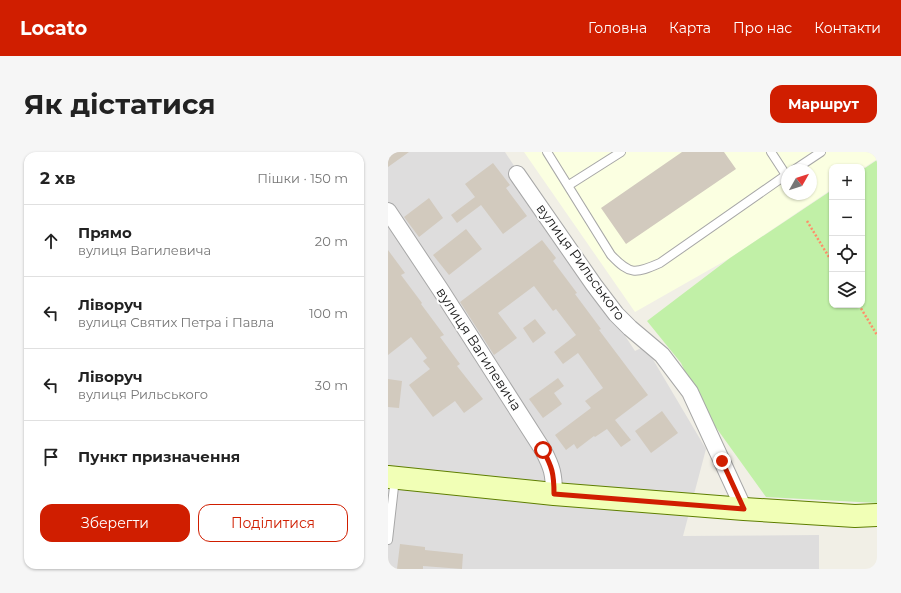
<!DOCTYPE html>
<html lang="uk">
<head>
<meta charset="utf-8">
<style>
  :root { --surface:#fff; --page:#f6f6f6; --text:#222; --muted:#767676; --line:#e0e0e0; --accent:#d01e00 }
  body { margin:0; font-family:Montserrat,sans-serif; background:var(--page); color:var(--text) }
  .controls { position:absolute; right:12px; top:12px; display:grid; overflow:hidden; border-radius:8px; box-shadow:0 1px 3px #0004 }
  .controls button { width:36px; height:36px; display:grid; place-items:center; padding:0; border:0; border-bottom:1px solid var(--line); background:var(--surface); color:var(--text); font:20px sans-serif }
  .compass { position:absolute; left:393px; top:12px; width:36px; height:36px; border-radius:50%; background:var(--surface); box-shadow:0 1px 3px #0004; rotate:51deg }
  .stop { position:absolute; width:12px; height:12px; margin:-9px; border:3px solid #d01e00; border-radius:50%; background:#fff }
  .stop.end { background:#d01e00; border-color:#fff; box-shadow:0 1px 4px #0008 }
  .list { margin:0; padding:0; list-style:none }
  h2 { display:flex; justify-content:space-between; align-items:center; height:52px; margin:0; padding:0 16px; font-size:17px }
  h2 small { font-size:13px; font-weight:400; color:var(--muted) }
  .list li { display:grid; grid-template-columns:26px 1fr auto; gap:12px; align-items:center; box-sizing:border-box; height:72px; padding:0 16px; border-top:1px solid var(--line) }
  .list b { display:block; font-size:15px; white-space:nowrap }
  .list p { margin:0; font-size:13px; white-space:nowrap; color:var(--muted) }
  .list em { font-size:13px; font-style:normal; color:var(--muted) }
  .actions { display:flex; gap:8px; padding:12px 16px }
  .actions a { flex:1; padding:9px 0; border:1px solid var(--accent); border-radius:12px; text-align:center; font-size:14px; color:var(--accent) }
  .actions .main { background:var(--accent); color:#fff }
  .icon { flex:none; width:22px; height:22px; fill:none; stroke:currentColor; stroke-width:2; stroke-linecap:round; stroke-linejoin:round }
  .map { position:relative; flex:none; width:489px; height:417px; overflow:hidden; border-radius:12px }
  header { display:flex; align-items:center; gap:24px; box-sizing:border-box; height:56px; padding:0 20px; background:var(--accent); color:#fff }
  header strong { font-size:19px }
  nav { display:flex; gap:22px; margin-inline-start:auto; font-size:14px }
  .intro { display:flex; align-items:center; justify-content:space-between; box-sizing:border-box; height:96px; padding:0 24px }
  h1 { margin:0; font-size:28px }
  .button { padding:10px 18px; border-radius:12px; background:var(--accent); color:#fff; font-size:14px; font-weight:700 }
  main { display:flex; gap:24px; padding:0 24px }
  aside { flex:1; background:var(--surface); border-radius:12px; box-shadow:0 1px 3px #0004 }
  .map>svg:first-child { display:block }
</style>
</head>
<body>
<header>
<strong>Locato</strong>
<nav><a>Головна</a><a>Карта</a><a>Про нас</a><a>Контакти</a></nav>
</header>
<div class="intro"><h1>Як дістатися</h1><a class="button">Маршрут</a></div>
<main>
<aside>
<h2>2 хв<small>Пішки · 150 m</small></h2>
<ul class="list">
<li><svg class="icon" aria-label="ahead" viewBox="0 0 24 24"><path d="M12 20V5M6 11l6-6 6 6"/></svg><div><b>Прямо</b><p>вулиця Вагилевича</p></div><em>20 m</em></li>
<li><svg class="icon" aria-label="left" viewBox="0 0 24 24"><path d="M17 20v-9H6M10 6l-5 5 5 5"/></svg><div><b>Ліворуч</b><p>вулиця Святих Петра і Павла</p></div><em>100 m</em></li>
<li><svg class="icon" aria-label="left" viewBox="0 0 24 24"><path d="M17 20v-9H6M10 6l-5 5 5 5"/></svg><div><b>Ліворуч</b><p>вулиця Рильського</p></div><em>30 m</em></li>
<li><svg class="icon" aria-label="arrive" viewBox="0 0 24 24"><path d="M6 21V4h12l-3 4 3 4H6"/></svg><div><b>Пункт призначення</b></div></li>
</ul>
<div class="actions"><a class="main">Зберегти</a><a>Поділитися</a></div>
</aside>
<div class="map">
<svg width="489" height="417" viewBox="0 0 489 417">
  <rect width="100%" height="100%" fill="#f1efe6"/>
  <path fill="#dedddd" d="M 0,0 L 117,0 L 247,199 L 257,194 L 318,297 L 295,384 L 431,383 L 431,417 L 0,417 Z"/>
  <path fill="#fbffe1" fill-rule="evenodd" d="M 136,0 L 489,0 L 489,7 L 474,17 L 474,15 L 444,15 L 444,37 L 342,106 L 247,160 ZM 399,18 L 423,18 L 423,42 L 399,42 Z"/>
  <path fill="#c1f0a7" d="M 489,8 L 489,351 L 378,345 L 314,256 L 293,211 L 259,169 L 342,106 L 444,38 L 444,153 L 474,153 L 474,18 Z"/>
  <path fill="#d2cabe" d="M 0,0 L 21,0 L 0,15 Z
    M 294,0 L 336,0 L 348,17 L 238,92 L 213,56 Z
    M 105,11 L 122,33 L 118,36 L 139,64 L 115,82 L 93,53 L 69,71 L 63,63 L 87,45 L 77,32 Z
    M 41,46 L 55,66 L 31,85 L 16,65 Z
    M 78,77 L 94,97 L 61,123 L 45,103 Z
    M 154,88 L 168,106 L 165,109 L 189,141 L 187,142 L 213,177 L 211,178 L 260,243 L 227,268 L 243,288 L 233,295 L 219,277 L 207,285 L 206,284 L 189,297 L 186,292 L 178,298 L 167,283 L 203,256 L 197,249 L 215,236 L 190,201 L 175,212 L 166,200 L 188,183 L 168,157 L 165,159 L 146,134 L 110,161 L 129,186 L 106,203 L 72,150 Z
    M 0,98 L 17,121 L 13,123 L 34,151 L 33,152 L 56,183 L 52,185 L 72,212 L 69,214 L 95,247 L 76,261 L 67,249 L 45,265 L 21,233 L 42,217 L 35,209 L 39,206 L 23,185 L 0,203 Z
    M 147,167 L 158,181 L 145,191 L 135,176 Z
    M 170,226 L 176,234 L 166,241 L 174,252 L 155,266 L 141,247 Z
    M 0,227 L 14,229 L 11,256 L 0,255 Z
    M 274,259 L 290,281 L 263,301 L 247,279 Z
    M 12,392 L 37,395 L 37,398 L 75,402 L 74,417 L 35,414 L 35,417 L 9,417 Z"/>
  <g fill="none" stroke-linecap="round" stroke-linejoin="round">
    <g stroke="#a7a7a7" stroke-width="10">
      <path id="lane" d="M 159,0 L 223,103 C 242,123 247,122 272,111 L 398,23
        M 383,0 L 398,23 L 399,22
        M 406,18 L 433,0
        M 181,33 L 233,0
        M 0,388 L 7,326"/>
    </g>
    <g stroke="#a7a7a7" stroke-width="18">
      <path id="street" d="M 129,22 L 206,133 L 228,162 L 242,176 L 274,203 L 302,240 L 356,357
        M 0,59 L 52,137 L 155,298 C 164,315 166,322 166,342"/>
    </g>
    <g stroke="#5e7e00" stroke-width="24">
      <path id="secondary" d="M 0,325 L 166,342 L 356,357 L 467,364 L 489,363"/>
    </g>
    <path stroke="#ff8e69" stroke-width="2.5" stroke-dasharray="2 2" stroke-linecap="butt" d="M 419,69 L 444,110
      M 471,153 L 489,183"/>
    <use href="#lane" stroke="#fff" stroke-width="8"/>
    <use href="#street" stroke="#fff" stroke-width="16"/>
    <use href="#secondary" stroke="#f1ffb6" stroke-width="22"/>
  </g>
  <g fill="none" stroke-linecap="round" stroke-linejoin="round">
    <path stroke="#d01e00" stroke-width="5" d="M 155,298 C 164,315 166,321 166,342 L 356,357 L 334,309"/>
  </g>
  <g text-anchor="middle" stroke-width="4" stroke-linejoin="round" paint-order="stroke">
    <g font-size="14" fill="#202020" stroke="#fff">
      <text transform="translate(193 110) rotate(54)" y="5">вулиця Рильського</text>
      <text transform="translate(91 197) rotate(57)" y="5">вулиця Вагилевича</text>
    </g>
  </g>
</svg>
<div class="controls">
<button>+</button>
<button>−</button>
<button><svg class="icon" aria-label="locate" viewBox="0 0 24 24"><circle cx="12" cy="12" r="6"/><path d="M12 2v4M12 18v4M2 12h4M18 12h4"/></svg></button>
<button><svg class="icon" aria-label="layers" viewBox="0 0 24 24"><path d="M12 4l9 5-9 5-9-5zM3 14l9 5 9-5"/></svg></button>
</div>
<svg class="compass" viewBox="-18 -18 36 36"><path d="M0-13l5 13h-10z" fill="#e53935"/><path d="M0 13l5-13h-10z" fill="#767676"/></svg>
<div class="stop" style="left:155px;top:298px"></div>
<div class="stop end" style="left:334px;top:309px"></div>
</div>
</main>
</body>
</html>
